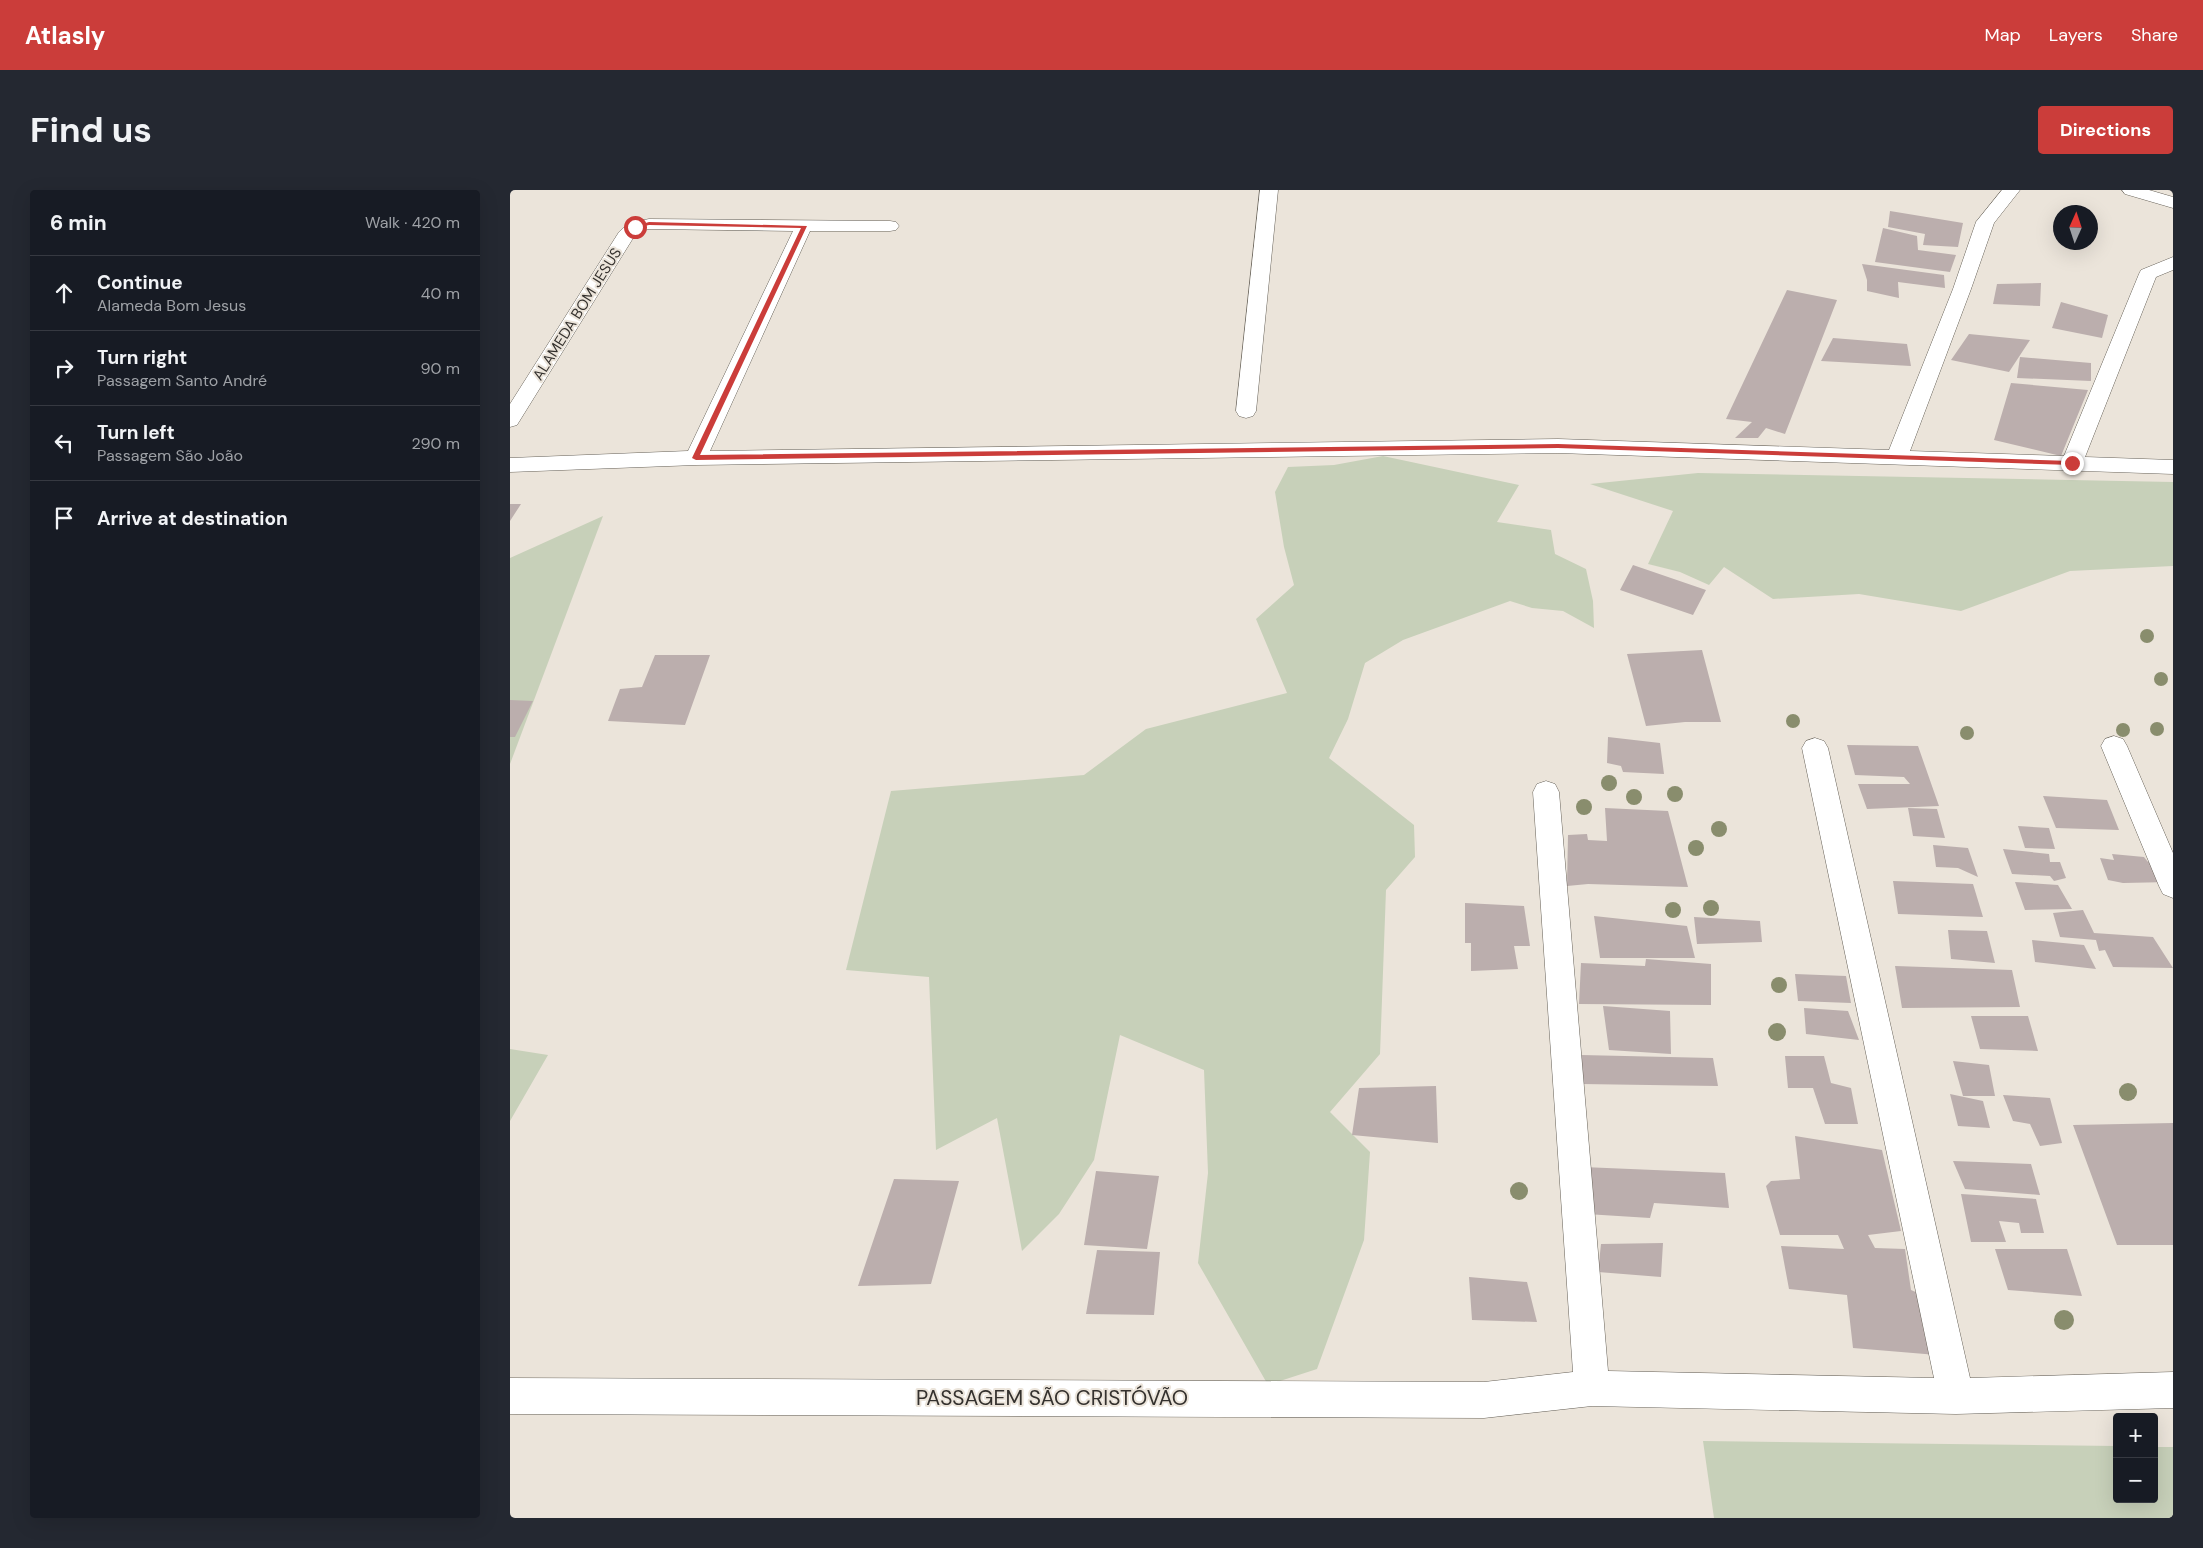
<!DOCTYPE html>
<html lang="en">
<head>
<meta charset="utf-8">
<style>
  :root { --surface:#171b24; --page:#242831; --text:#f1f3f6; --muted:#9ea1a6; --line:#363941; --accent:#cb3d3a }
  body { margin:0; font-family:"DM Sans",sans-serif; background:var(--page); color:var(--text) }
  .controls { position:absolute; right:15px; bottom:15px; display:grid; overflow:hidden; border-radius:5px; box-shadow:0 5px 20px #0002 }
  .controls button { width:45px; height:45px; display:grid; place-items:center; padding:0; border:0; border-bottom:1px solid var(--line); background:var(--surface); color:var(--text); font:25px sans-serif }
  .compass { position:absolute; left:1543px; top:15px; width:45px; height:45px; border-radius:50%; background:var(--surface); box-shadow:0 5px 20px #0002; rotate:3deg }
  .stop { position:absolute; width:15px; height:15px; margin:-11px; border:4px solid #cb3d3a; border-radius:50%; background:#fff }
  .stop.end { background:#cb3d3a; border-color:#fff; box-shadow:0 1px 5px #0008 }
  .list { margin:0; padding:0; list-style:none }
  h2 { display:flex; justify-content:space-between; align-items:center; height:65px; margin:0; padding:0 20px; font-size:21px }
  h2 small { font-size:16px; font-weight:400; color:var(--muted) }
  .list li { display:grid; grid-template-columns:32px 1fr auto; gap:15px; align-items:center; box-sizing:border-box; height:75px; padding:0 20px; border-top:1px solid var(--line) }
  .list b { display:block; font-size:19px; white-space:nowrap }
  .list p { margin:0; font-size:16px; white-space:nowrap; color:var(--muted) }
  .list em { font-size:16px; font-style:normal; color:var(--muted) }
  .icon { flex:none; width:28px; height:28px; fill:none; stroke:currentColor; stroke-width:2; stroke-linecap:round; stroke-linejoin:round }
  .map { position:relative; flex:none; width:1663px; height:1328px; overflow:hidden; border-radius:5px }
  header { display:flex; align-items:center; gap:30px; box-sizing:border-box; height:70px; padding:0 25px; background:var(--accent); color:#fff }
  header strong { font-size:24px }
  nav { display:flex; gap:28px; margin-inline-start:auto; font-size:18px }
  .intro { display:flex; align-items:center; justify-content:space-between; box-sizing:border-box; height:120px; padding:0 30px }
  h1 { margin:0; font-size:35px }
  .button { padding:12px 22px; border-radius:5px; background:var(--accent); color:#fff; font-size:18px; font-weight:700 }
  main { display:flex; gap:30px; padding:0 30px }
  aside { flex:1; background:var(--surface); border-radius:5px; box-shadow:0 5px 20px #0002 }
  .map>svg:first-child { display:block }
</style>
</head>
<body>
<header>
<strong>Atlasly</strong>
<nav><a>Map</a><a>Layers</a><a>Share</a></nav>
</header>
<div class="intro"><h1>Find us</h1><a class="button">Directions</a></div>
<main>
<aside>
<h2>6 min<small>Walk · 420 m</small></h2>
<ul class="list">
<li><svg class="icon" aria-label="ahead" viewBox="0 0 24 24"><path d="M12 20V5M6 11l6-6 6 6"/></svg><div><b>Continue</b><p>Alameda Bom Jesus</p></div><em>40 m</em></li>
<li><svg class="icon" aria-label="right" viewBox="0 0 24 24"><path d="M7 20v-9h11M14 6l5 5-5 5"/></svg><div><b>Turn right</b><p>Passagem Santo André</p></div><em>90 m</em></li>
<li><svg class="icon" aria-label="left" viewBox="0 0 24 24"><path d="M17 20v-9H6M10 6l-5 5 5 5"/></svg><div><b>Turn left</b><p>Passagem São João</p></div><em>290 m</em></li>
<li><svg class="icon" aria-label="arrive" viewBox="0 0 24 24"><path d="M6 21V4h12l-3 4 3 4H6"/></svg><div><b>Arrive at destination</b></div></li>
</ul>
</aside>
<div class="map">
<svg width="1663" height="1328" viewBox="0 0 1663 1328">
  <rect width="100%" height="100%" fill="#ebe4da"/>
  <path fill="#c7d0b9" d="M 873,266 L 1009,295 L 987,332 L 1041,340 L 1045,364 L 1076,379 L 1083,411 L 1084,438 L 1053,421 L 1022,418 L 1000,411 L 893,450 L 855,473 L 838,529 L 819,568 L 904,635 L 905,667 L 876,700 L 870,864 L 820,922 L 860,962 L 854,1050 L 807,1179 L 758,1195 L 688,1073 L 698,983 L 694,880 L 610,845 L 584,970 L 549,1024 L 512,1061 L 487,928 L 426,960 L 419,787 L 336,780 L 381,601 L 574,585 L 636,539 L 777,503 L 746,429 L 784,395 L 774,357 L 765,302 L 778,277 L 824,275 Z
    M 1188,283 L 1663,292 L 1663,376 L 1560,381 L 1451,421 L 1349,404 L 1263,409 L 1214,377 L 1199,395 L 1170,382 L 1138,374 L 1163,321 L 1080,294 Z
    M 93,326 L 0,574 L 0,368 Z
    M 0,859 L 38,865 L 0,931 Z
    M 1193,1251 L 1607,1256 L 1607,1309 L 1644,1309 L 1644,1257 L 1663,1257 L 1663,1328 L 1204,1328 Z"/>
  <path fill="#bbaead" d="M 1380,21 L 1453,33 L 1448,57 L 1413,55 L 1415,44 L 1378,37 Z
    M 1373,38 L 1407,46 L 1408,60 L 1446,65 L 1440,82 L 1365,72 Z
    M 1352,74 L 1434,85 L 1435,98 L 1388,92 L 1389,108 L 1357,101 L 1357,90 Z
    M 1531,93 L 1530,116 L 1483,114 L 1487,94 Z
    M 1277,100 L 1327,110 L 1275,244 L 1256,238 L 1248,248 L 1225,248 L 1242,232 L 1216,229 Z
    M 1551,112 L 1598,125 L 1592,148 L 1542,138 Z
    M 1459,144 L 1520,150 L 1499,182 L 1441,170 Z
    M 1323,148 L 1397,154 L 1401,176 L 1311,171 Z
    M 1510,167 L 1581,173 L 1581,191 L 1507,188 Z
    M 1501,193 L 1578,200 L 1551,266 L 1484,250 Z
    M 0,314 L 11,314 L 0,331 Z
    M 1123,375 L 1196,400 L 1183,425 L 1110,400 Z
    M 1192,460 L 1211,532 L 1175,532 L 1136,536 L 1117,464 Z
    M 145,465 L 200,465 L 175,535 L 98,531 L 110,499 L 132,497 Z
    M 0,510 L 23,511 L 5,547 L 0,547 Z
    M 1098,547 L 1150,553 L 1154,584 L 1113,582 L 1111,576 L 1097,573 Z
    M 1337,555 L 1408,556 L 1429,616 L 1357,619 L 1348,594 L 1400,594 L 1394,587 L 1345,585 Z
    M 1533,606 L 1597,610 L 1609,640 L 1546,638 Z
    M 1095,618 L 1158,621 L 1178,697 L 1078,694 L 1057,696 L 1058,645 L 1077,644 L 1078,650 L 1097,651 Z
    M 1398,618 L 1427,619 L 1435,648 L 1403,646 Z
    M 1508,636 L 1539,638 L 1545,659 L 1515,658 Z
    M 1423,655 L 1458,658 L 1468,687 L 1448,678 L 1426,677 Z
    M 1493,659 L 1539,664 L 1540,672 L 1550,672 L 1556,688 L 1544,691 L 1540,686 L 1502,684 Z
    M 1602,664 L 1634,667 L 1638,672 L 1647,671 L 1660,692 L 1613,693 L 1598,690 L 1590,668 L 1604,670 Z
    M 1383,691 L 1463,694 L 1473,727 L 1388,724 Z
    M 1505,692 L 1548,695 L 1562,719 L 1515,720 Z
    M 955,713 L 1014,716 L 1020,756 L 1004,756 L 1008,779 L 961,781 L 961,753 L 955,753 Z
    M 1573,720 L 1584,743 L 1643,747 L 1663,778 L 1603,777 L 1595,760 L 1589,761 L 1586,750 L 1550,747 L 1543,723 Z
    M 1084,726 L 1177,736 L 1185,768 L 1090,768 Z
    M 1184,727 L 1250,731 L 1252,752 L 1187,754 Z
    M 1438,740 L 1477,741 L 1485,773 L 1441,769 Z
    M 1522,750 L 1574,755 L 1586,779 L 1525,772 Z
    M 1136,769 L 1201,774 L 1201,815 L 1069,814 L 1071,773 L 1135,776 Z
    M 1385,776 L 1502,780 L 1510,817 L 1392,818 Z
    M 1285,784 L 1336,786 L 1341,813 L 1288,811 Z
    M 1093,816 L 1160,821 L 1161,864 L 1099,860 Z
    M 1294,818 L 1338,821 L 1349,850 L 1296,844 Z
    M 1461,826 L 1518,826 L 1528,861 L 1470,859 Z
    M 1071,865 L 1203,868 L 1208,896 L 1071,894 Z
    M 1275,866 L 1314,866 L 1321,893 L 1341,898 L 1348,934 L 1315,934 L 1303,898 L 1278,898 Z
    M 1443,871 L 1479,875 L 1485,906 L 1453,906 Z
    M 926,896 L 928,953 L 842,945 L 849,898 Z
    M 1440,904 L 1473,911 L 1480,938 L 1448,936 Z
    M 1493,905 L 1540,908 L 1552,953 L 1530,956 L 1520,934 L 1503,931 Z
    M 1663,933 L 1663,1055 L 1607,1055 L 1563,935 Z
    M 1285,946 L 1372,960 L 1391,1041 L 1358,1045 L 1365,1058 L 1395,1059 L 1401,1100 L 1419,1108 L 1427,1165 L 1343,1158 L 1337,1105 L 1279,1099 L 1271,1056 L 1334,1059 L 1328,1045 L 1270,1045 L 1256,996 L 1261,991 L 1290,989 Z
    M 1443,971 L 1521,974 L 1530,1005 L 1455,999 Z
    M 1073,977 L 1215,983 L 1219,1018 L 1144,1013 L 1140,1028 L 1076,1024 Z
    M 586,981 L 649,986 L 637,1059 L 574,1055 Z
    M 384,989 L 449,991 L 421,1094 L 348,1096 Z
    M 1451,1004 L 1526,1009 L 1534,1043 L 1511,1043 L 1509,1033 L 1489,1031 L 1496,1052 L 1461,1052 Z
    M 1153,1053 L 1151,1087 L 1088,1082 L 1091,1054 Z
    M 1485,1059 L 1557,1059 L 1572,1106 L 1498,1100 Z
    M 587,1060 L 650,1062 L 644,1125 L 576,1124 Z
    M 959,1087 L 1017,1092 L 1027,1132 L 962,1130 Z"/>
  <g fill="none" stroke-linecap="round" stroke-linejoin="round">
    <g stroke="#676259" stroke-width="1">
      <path id="minor" d="M 750,0 L 768,0 L 746,221 L 743,226 L 736,228 L 729,226 L 726,221 Z
        M 1492,0 L 1510,0 L 1484,33 L 1461,99 L 1400,261 L 1554,266 L 1629,84 L 1631,80 L 1663,67 L 1663,80 L 1646,87 L 1575,267 L 1663,270 L 1663,284 L 1048,263 L 186,275 L 0,282 L 0,268 L 178,261 L 283,41 L 139,39 L 131,41 L 125,45 L 7,235 L 0,237 L 0,214 L 109,42 L 119,33 L 139,29 L 380,31 L 386,32 L 389,36 L 386,40 L 380,41 L 300,41 L 200,261 L 1048,249 L 1379,260 L 1443,99 L 1466,32 Z
        M 1612,0 L 1639,0 L 1663,7 L 1663,18 L 1615,4 Z
        M 1604,546 L 1613,549 L 1617,556 L 1663,663 L 1663,708 L 1653,704 L 1649,696 L 1591,556 L 1595,549 Z
        M 1305,548 L 1314,551 L 1318,558 L 1460,1188 L 1663,1182 L 1663,1218 L 1446,1224 L 1082,1216 L 974,1228 L 0,1224 L 0,1188 L 974,1192 L 1063,1182 L 1023,602 L 1027,594 L 1036,591 L 1045,594 L 1049,602 L 1098,1181 L 1424,1188 L 1292,558 L 1296,551 Z"/>
    </g>
    <use href="#minor" fill="#fff" fill-rule="evenodd"/>
  </g>
  <g fill="#898d6d">
    <circle cx="1637" cy="446" r="7"/>
    <circle cx="1651" cy="489" r="7"/>
    <circle cx="1283" cy="531" r="7"/>
    <circle cx="1647" cy="539" r="7"/>
    <circle cx="1613" cy="540" r="7"/>
    <circle cx="1457" cy="543" r="7"/>
    <circle cx="1099" cy="593" r="8"/>
    <circle cx="1165" cy="604" r="8"/>
    <circle cx="1124" cy="607" r="8"/>
    <circle cx="1074" cy="617" r="8"/>
    <circle cx="1209" cy="639" r="8"/>
    <circle cx="1186" cy="658" r="8"/>
    <circle cx="1201" cy="718" r="8"/>
    <circle cx="1163" cy="720" r="8"/>
    <circle cx="1269" cy="795" r="8"/>
    <circle cx="1267" cy="842" r="9"/>
    <circle cx="1618" cy="902" r="9"/>
    <circle cx="1009" cy="1001" r="9"/>
    <circle cx="1554" cy="1130" r="10"/>
  </g>
  <path fill="#cb3d3a" d="M 139,32 L 297,36 L 190,265 L 1048,254 L 1562,271 L 1565,273 L 1562,275 L 1048,258 L 186,270 L 182,268 L 291,38 L 139,35 L 125,38 L 122,37 Z"/>
  <g text-anchor="middle" stroke-width="4" stroke-linejoin="round" paint-order="stroke">
    <g font-size="15" fill="#34312e" stroke="#ebe4da">
      <text transform="translate(67 124) rotate(-58)" y="5">ALAMEDA BOM JESUS</text>
    </g>
    <g font-size="21" fill="#34312e" stroke="#ebe4da">
      <text x="542" y="1215">PASSAGEM SÃO CRISTÓVÃO</text>
    </g>
  </g>
</svg>
<div class="controls">
<button>+</button>
<button>−</button>
</div>
<svg class="compass" viewBox="-18 -18 36 36"><path d="M0-13l5 13h-10z" fill="#e53935"/><path d="M0 13l5-13h-10z" fill="#9ea1a6"/></svg>
<div class="stop" style="left:125px;top:37px"></div>
<div class="stop end" style="left:1562px;top:273px"></div>
</div>
</main>
</body>
</html>
